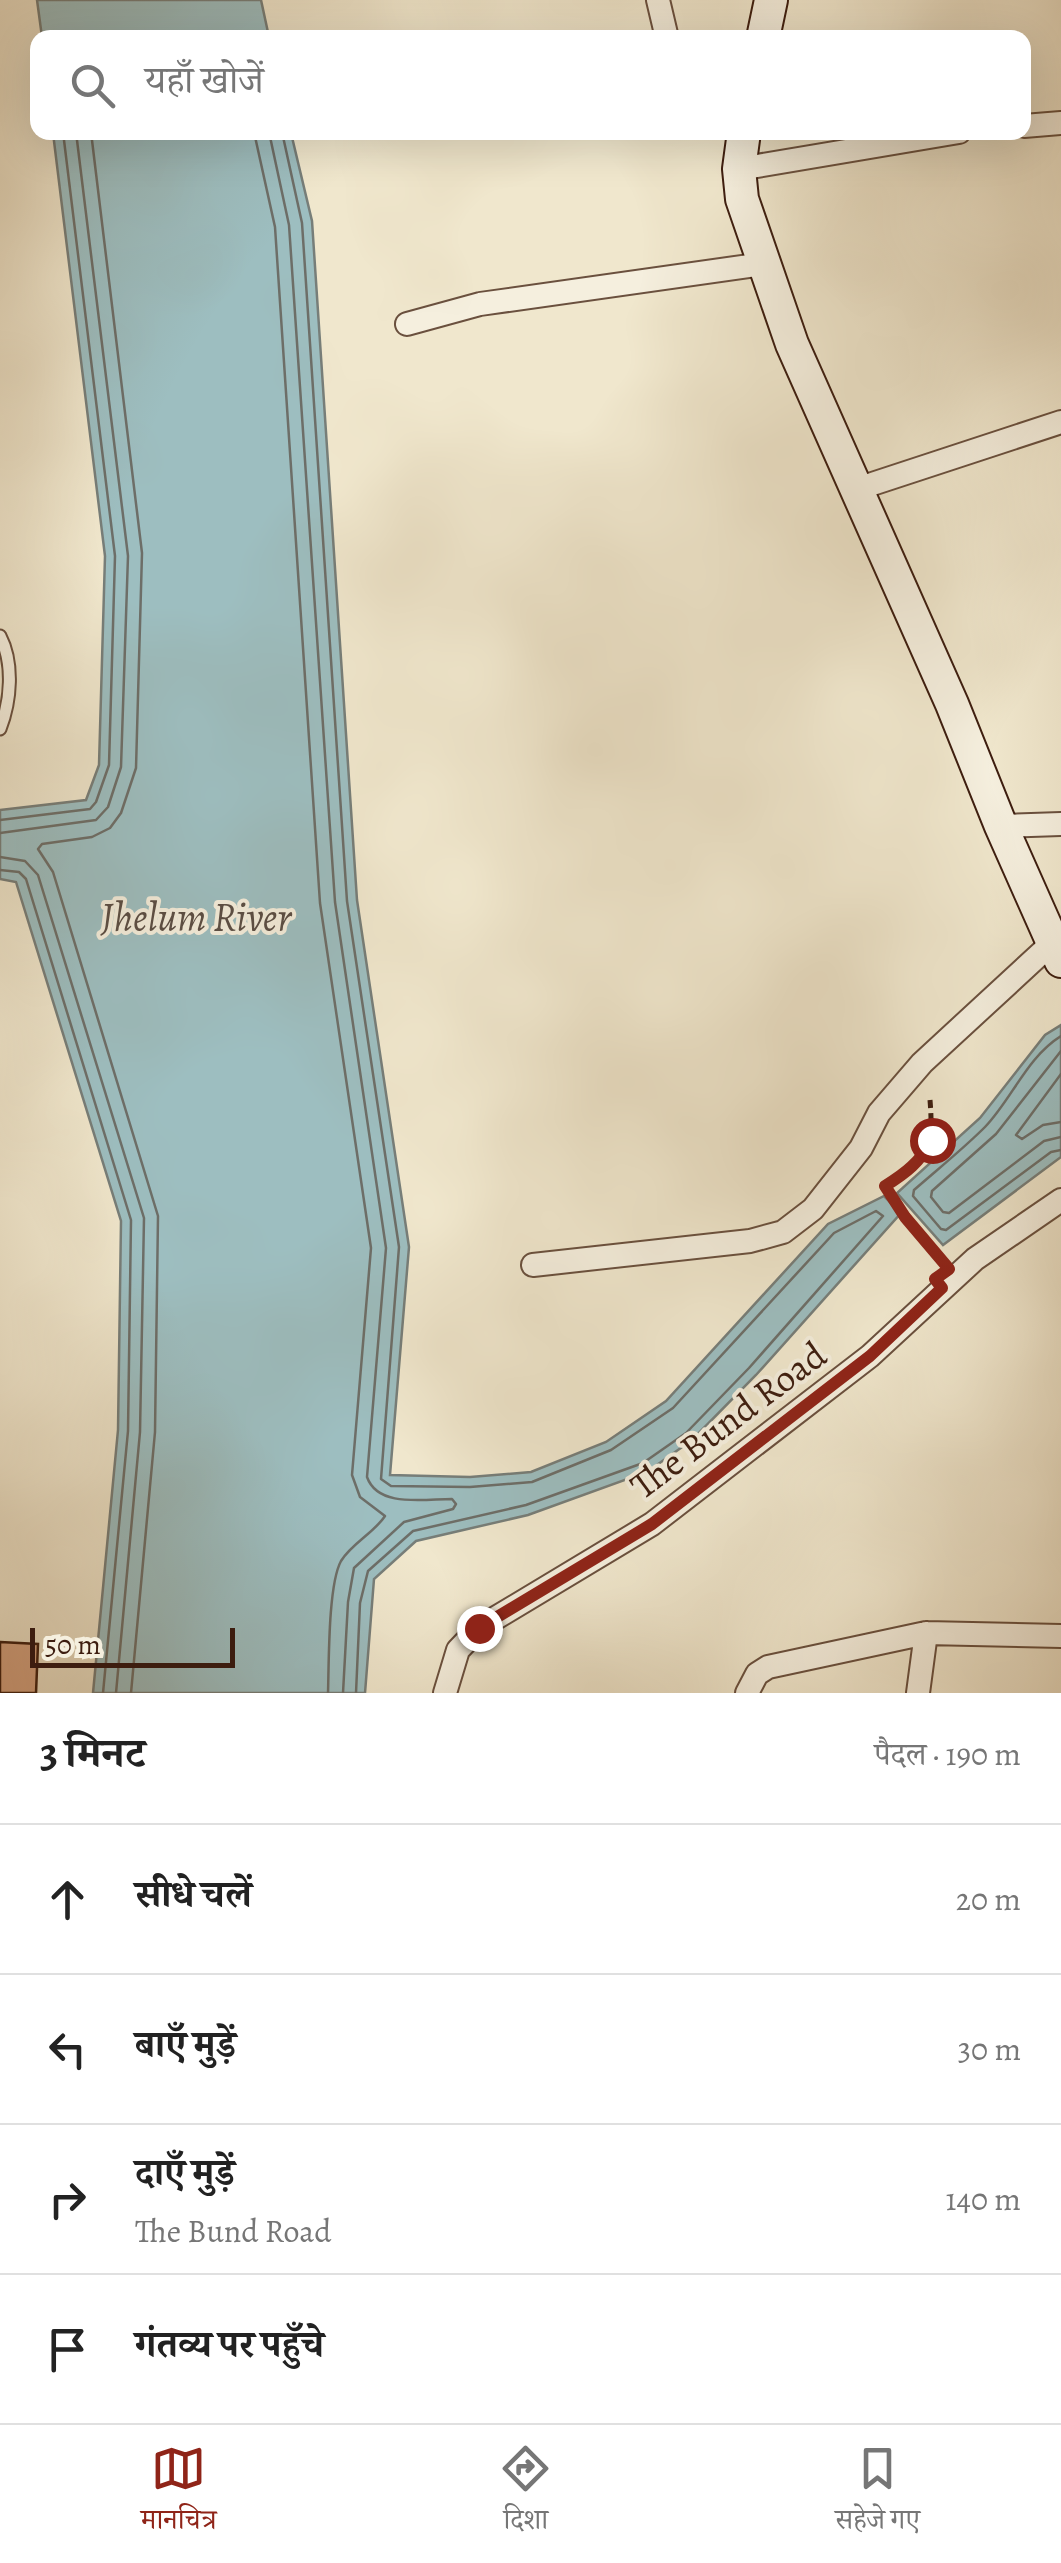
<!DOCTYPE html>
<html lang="hi">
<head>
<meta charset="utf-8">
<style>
  :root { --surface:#fff; --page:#f6f6f6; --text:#222; --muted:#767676; --line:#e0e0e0; --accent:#8f2418 }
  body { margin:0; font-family:Alegreya,"Noto Serif Devanagari",serif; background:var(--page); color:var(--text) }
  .scale { position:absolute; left:30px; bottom:25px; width:205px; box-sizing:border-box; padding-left:10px; border:5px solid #3d1d0f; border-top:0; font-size:28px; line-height:35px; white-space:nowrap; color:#3d1d0f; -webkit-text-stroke:8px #f5efde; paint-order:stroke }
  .stop { position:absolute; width:30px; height:30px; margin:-22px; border:8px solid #8f2418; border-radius:50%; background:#fff }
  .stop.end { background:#8f2418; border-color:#fff; box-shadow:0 2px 10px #0008 }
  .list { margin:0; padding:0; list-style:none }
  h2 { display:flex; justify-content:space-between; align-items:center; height:130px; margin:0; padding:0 40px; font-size:42px }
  h2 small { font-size:32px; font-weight:400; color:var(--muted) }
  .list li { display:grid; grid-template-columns:65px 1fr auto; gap:30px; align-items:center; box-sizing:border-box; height:150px; padding:0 40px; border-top:2px solid var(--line) }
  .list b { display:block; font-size:38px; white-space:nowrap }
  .list p { margin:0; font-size:32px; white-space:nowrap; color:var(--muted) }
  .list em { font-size:32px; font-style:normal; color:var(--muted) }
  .icon { flex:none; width:55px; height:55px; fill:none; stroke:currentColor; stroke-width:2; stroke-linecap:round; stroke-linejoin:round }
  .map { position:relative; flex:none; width:1061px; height:1693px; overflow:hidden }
  .search { position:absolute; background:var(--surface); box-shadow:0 10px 40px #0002; left:30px; right:30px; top:30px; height:110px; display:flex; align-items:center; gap:25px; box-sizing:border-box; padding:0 35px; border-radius:20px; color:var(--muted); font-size:38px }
  .sheet { height:730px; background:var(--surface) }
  nav { display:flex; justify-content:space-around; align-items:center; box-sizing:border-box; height:140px; border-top:2px solid var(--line); background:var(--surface); font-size:28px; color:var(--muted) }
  nav a { display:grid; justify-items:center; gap:5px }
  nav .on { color:var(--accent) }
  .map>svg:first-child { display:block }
</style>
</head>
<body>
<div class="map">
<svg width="1061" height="1693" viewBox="0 0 1061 1693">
  <rect width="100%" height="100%" fill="#f0e7cd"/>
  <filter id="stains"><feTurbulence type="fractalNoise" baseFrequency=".002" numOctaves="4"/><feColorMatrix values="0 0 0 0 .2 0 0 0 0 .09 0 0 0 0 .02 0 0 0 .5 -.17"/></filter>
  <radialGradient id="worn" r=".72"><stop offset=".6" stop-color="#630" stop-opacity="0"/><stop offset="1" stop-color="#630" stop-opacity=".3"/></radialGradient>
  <path fill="#9dbec0" stroke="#777e79" stroke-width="2.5" d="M 37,0 L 261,0 L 269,37 L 42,37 Z
    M 53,133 L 291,133 L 312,221 L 357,900 L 409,1247 L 390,1475 L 470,1477 L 531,1472 L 606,1442 L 666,1401 L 828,1224 L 884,1196 L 901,1213 L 756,1375 L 692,1440 L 647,1472 L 528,1515 L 416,1541 L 374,1579 L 365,1693 L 93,1693 L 118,1430 L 121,1221 L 16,882 L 0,879 L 0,810 L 86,800 L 99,765 L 105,556 Z
    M 1061,1025 L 1061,1157 L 943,1245 L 897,1193 L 980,1118 L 1045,1035 Z"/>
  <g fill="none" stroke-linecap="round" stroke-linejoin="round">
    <path stroke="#6d6e68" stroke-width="2.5" d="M 91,132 L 142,553 L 136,768 L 121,813 L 110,828 L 92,837 L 42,844 L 38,849 L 53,872 L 158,1216 L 155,1432 L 131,1693
      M 254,132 L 275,227 L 320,903 L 371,1248 L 352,1475 L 360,1497 L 385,1516 C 374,1533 352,1543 341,1561 C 328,1585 329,1663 328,1693
      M 269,132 L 289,225 L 335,902 L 386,1248 L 367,1477 C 378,1508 424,1499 452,1499 L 456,1504 L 453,1509 L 404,1522 L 354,1568 L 348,1602 L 343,1693
      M 282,132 L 302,223 L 347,901 L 399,1247 L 381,1479 L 391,1486 L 470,1487 L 532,1482 L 611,1450 L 673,1408 L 834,1233 L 876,1211 L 883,1216 L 749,1368 L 686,1433 L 643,1463 L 526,1505 L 413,1531 L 368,1571 L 360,1603 L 356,1693
      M 0,820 L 90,809 L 96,802 L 109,765 L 115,556 L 63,132
      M 0,833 L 96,820 L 108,807 L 121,767 L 128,556 L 76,132
      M 0,857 L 25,861 L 38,875 L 144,1218 L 140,1432 L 116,1693
      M 0,870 L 19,872 L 26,879 L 131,1220 L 128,1431 L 103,1693
      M 1061,1036 C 1027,1057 1012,1099 985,1127 C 963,1149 938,1169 914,1190 L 913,1196 L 941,1229 L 946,1230 L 1051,1152 L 1061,1150
      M 1061,1051 L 996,1134 L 932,1191 L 931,1197 L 943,1212 L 949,1213 L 1044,1141 L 1061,1137
      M 1061,1074 L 1016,1135 L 1022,1139 L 1043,1125 L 1061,1122"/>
  </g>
  <path fill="#d6a483" stroke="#3d1d0f" stroke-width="2.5" d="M 0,1642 L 38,1644 L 36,1693 L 0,1693 Z"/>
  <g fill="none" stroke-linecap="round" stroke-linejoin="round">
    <g stroke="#6a503e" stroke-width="15">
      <path id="lane" d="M 0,636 C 14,663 11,701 0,729"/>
    </g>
    <g stroke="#6a503e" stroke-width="26">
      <path id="street" d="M 658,0 L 667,38
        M 1024,126 L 1061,123
        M 739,169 L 959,132
        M 407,324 L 480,304 L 763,264
        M 857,489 L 1061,422
        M 1001,826 L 1061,824
        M 533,1265 L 750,1241 L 783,1232 L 813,1209 L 861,1148 L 879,1113 L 922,1063 L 1051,944
        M 445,1693 L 458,1650 L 479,1628 L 652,1524 L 870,1356 L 975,1259 L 1061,1200
        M 747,1693 L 757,1674 L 768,1667 L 926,1633 L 1061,1636
        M 918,1693 L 926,1633"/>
    </g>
    <g stroke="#3d1d0f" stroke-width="36">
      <path id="secondary" d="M 763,38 L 771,0
        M 744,132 L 739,169 L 742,199 L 792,344 L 952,704 L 1001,826 L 1061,961"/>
    </g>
    <path stroke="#3d1d0f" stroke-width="5" stroke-dasharray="8 5" stroke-linecap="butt" d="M 930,1100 C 934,1150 928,1159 885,1186 L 905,1217 L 940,1259"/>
    <use href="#lane" stroke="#f5efde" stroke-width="11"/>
    <use href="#street" stroke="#f5efde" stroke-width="22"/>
    <use href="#secondary" stroke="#f5efde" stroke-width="32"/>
  </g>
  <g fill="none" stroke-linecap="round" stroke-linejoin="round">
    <path stroke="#8f2418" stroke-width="12" d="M 479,1628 L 652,1524 L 870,1356 L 942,1288 L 935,1279 L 949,1269 L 905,1217 L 885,1186 C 906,1173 920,1162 932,1140"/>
  </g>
  <g text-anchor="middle" stroke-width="8" stroke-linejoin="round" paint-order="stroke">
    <g font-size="38" fill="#3d1d0f" stroke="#f5efde">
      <text transform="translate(728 1420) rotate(-37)" y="13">The Bund Road</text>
    </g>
    <g font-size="40" font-style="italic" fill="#5a4d44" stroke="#f5efde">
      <text x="196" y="931">Jhelum River</text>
    </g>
  </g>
  <rect width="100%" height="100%" filter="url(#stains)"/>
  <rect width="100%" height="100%" fill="url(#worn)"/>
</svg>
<div class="scale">50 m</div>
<div class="stop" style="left:932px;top:1140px"></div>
<div class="stop end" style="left:479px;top:1628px"></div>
<div class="search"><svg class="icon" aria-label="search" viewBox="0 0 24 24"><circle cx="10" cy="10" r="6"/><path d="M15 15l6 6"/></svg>यहाँ खोजें</div>
</div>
<section class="sheet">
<h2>3 मिनट<small>पैदल · 190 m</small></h2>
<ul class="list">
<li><svg class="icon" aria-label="ahead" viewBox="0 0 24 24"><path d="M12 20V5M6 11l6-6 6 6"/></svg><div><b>सीधे चलें</b></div><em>20 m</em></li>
<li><svg class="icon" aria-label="left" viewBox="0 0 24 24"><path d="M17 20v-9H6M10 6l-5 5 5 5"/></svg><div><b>बाएँ मुड़ें</b></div><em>30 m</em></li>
<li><svg class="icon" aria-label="right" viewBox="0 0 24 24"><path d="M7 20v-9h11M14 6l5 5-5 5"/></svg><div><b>दाएँ मुड़ें</b><p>The Bund Road</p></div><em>140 m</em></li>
<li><svg class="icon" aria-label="arrive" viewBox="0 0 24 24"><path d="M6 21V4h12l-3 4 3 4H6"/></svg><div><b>गंतव्य पर पहुँचे</b></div></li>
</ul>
</section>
<nav>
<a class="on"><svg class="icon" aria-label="map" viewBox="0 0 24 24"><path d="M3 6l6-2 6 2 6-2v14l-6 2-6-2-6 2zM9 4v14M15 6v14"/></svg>मानचित्र</a>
<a><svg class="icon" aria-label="directions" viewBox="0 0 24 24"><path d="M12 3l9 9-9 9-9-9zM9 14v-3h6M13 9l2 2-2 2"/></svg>दिशा</a>
<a><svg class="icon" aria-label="saved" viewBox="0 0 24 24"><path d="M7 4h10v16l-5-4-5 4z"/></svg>सहेजे गए</a>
</nav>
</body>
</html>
